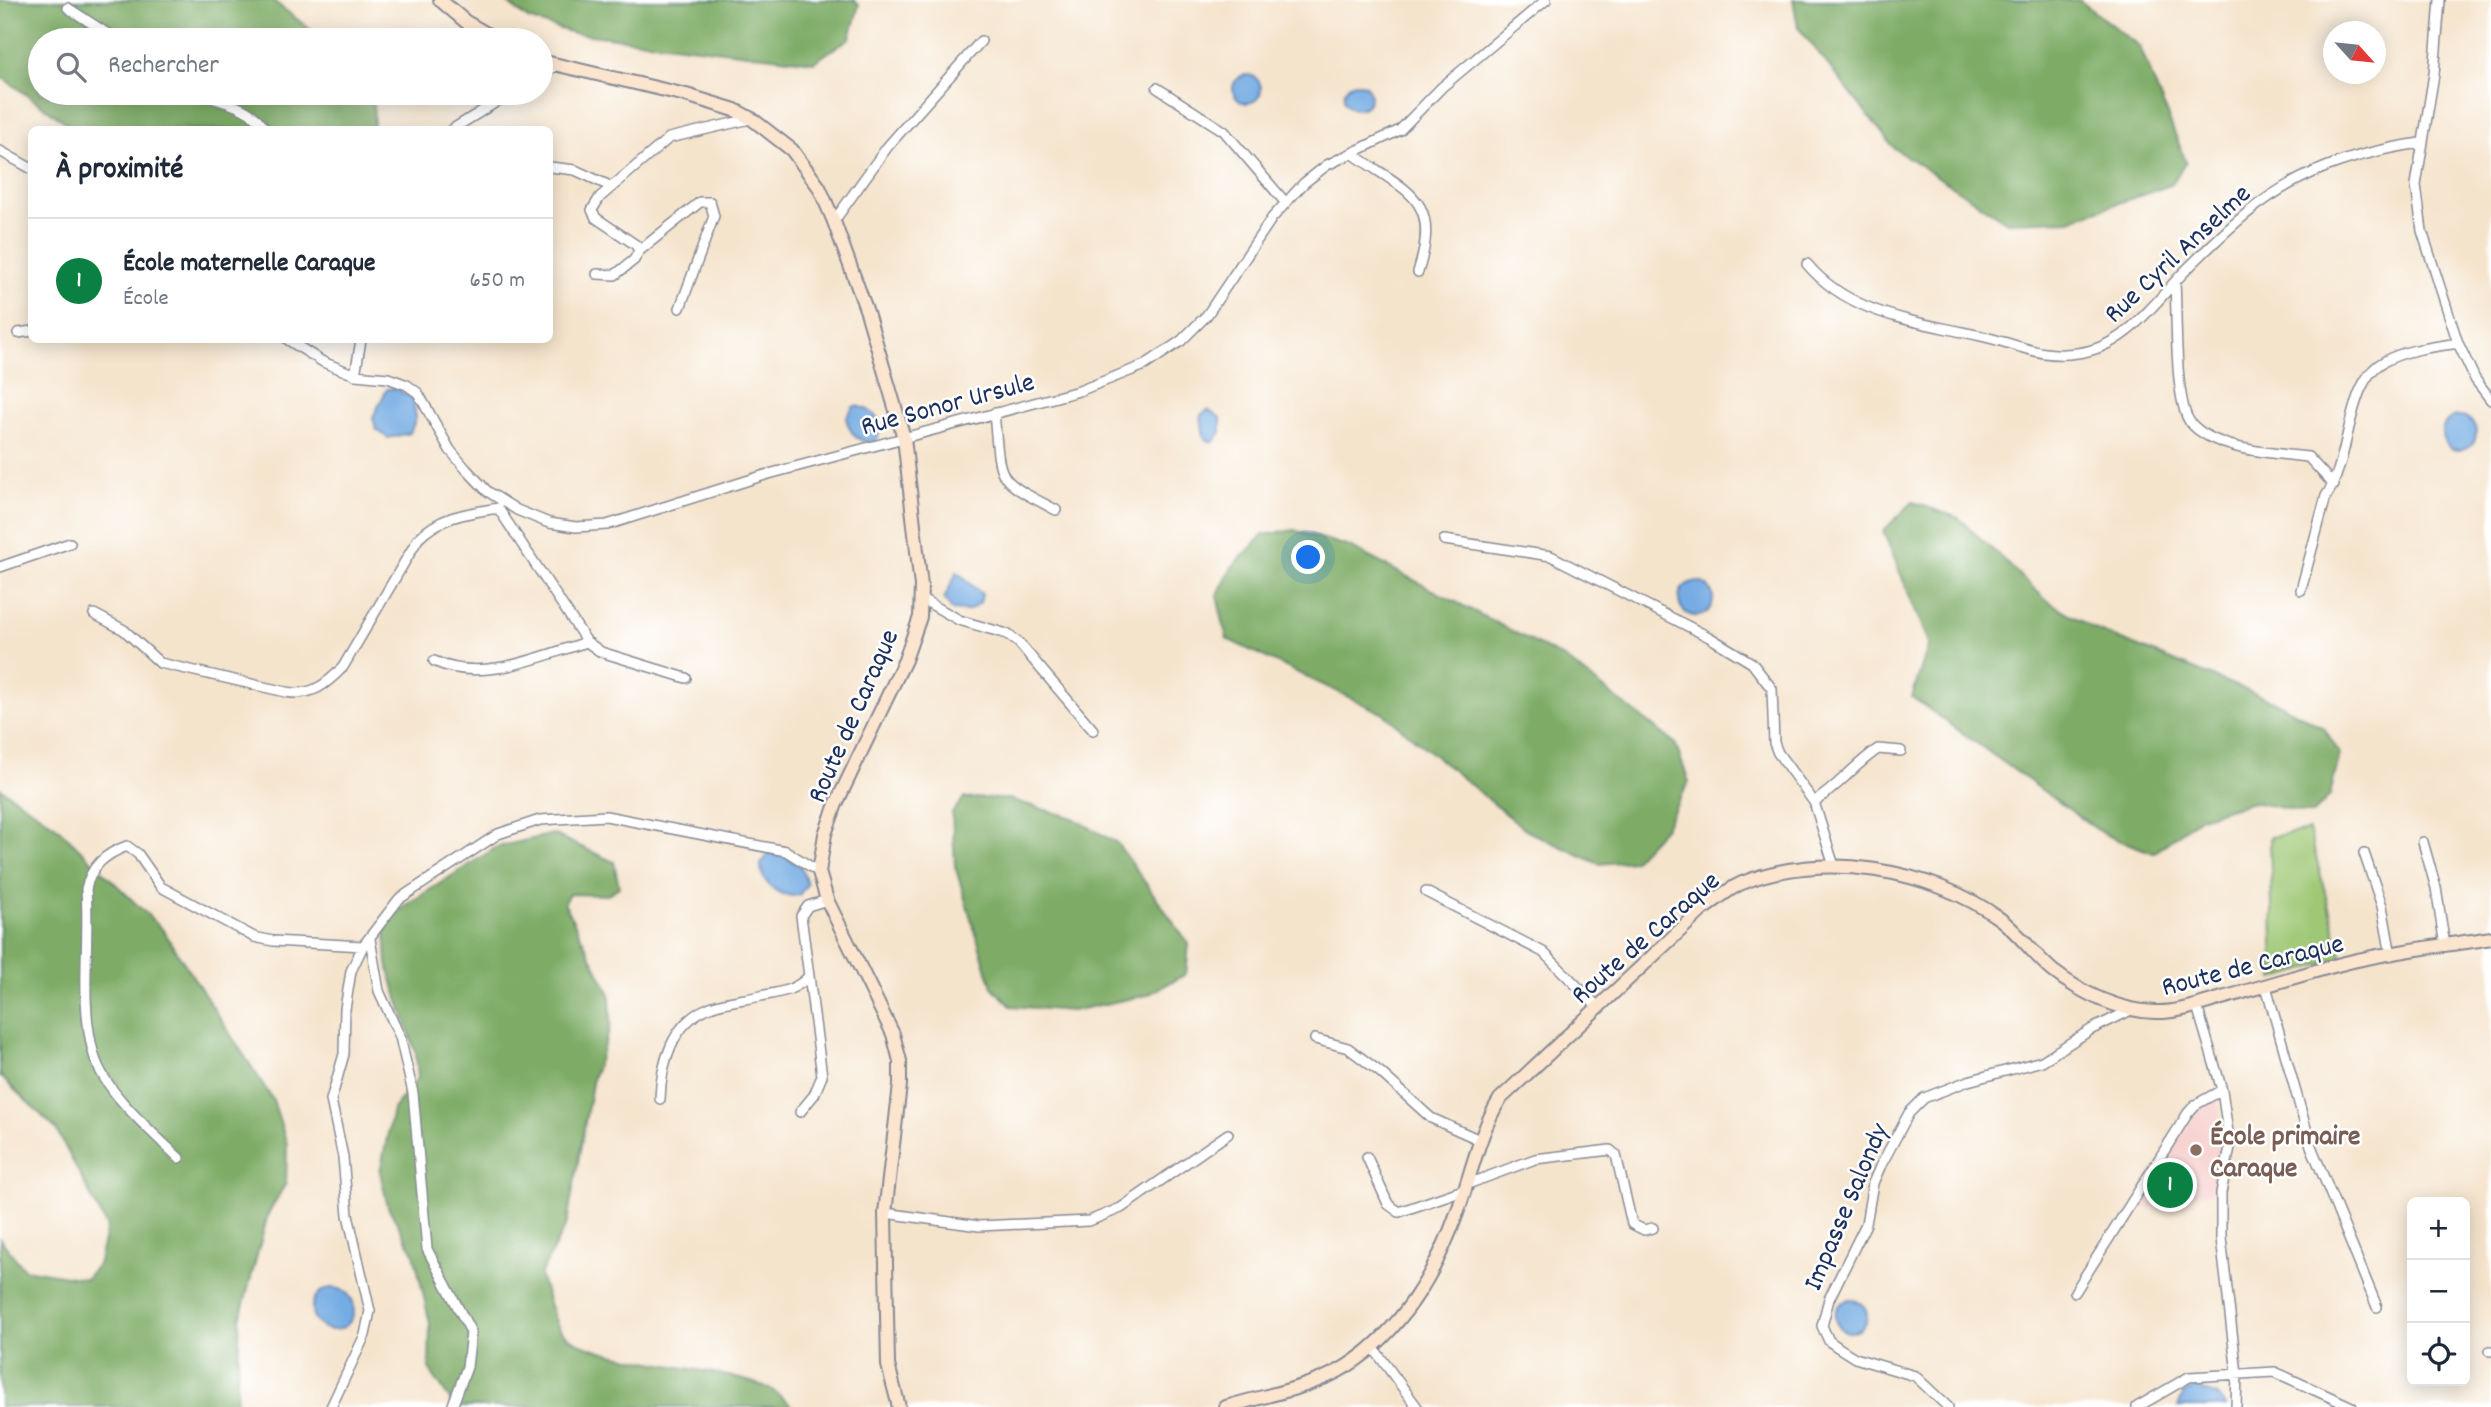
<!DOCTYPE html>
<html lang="fr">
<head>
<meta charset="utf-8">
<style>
  :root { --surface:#fff; --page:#f6f6f7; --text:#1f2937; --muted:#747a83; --line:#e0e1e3; --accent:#0b8043 }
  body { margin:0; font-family:Dekko,sans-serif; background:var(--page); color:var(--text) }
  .controls { position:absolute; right:21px; bottom:21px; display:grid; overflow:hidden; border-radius:10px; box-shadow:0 4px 18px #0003 }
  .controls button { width:63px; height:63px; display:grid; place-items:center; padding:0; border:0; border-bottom:2px solid var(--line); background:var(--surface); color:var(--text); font:35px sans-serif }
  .compass { position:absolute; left:2323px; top:21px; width:63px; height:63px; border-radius:50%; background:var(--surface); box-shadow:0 4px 18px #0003; rotate:117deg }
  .you { position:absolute; left:1309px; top:558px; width:24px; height:24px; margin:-18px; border:5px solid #fff; border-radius:50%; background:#1a73e8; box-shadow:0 0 0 10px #1a73e833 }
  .badge { display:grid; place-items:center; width:46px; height:46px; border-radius:50%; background:var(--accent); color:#fff; font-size:23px; font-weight:700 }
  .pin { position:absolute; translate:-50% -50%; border:4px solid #fff; box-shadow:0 2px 7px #0006 }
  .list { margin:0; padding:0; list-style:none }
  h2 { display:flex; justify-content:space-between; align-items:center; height:91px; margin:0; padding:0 28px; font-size:30px }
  h2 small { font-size:23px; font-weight:400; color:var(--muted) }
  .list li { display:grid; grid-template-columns:46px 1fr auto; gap:21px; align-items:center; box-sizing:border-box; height:126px; padding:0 28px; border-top:2px solid var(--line) }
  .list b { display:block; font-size:26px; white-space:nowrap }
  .list p { margin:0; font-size:23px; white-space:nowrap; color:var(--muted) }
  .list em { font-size:23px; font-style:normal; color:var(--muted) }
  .icon { flex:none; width:38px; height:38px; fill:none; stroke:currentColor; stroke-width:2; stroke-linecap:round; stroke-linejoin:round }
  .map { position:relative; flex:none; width:2491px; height:1407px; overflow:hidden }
  .search { position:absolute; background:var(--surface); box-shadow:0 4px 18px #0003; left:28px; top:28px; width:525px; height:77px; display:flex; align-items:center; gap:18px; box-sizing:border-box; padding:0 24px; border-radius:38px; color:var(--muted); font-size:26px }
  .panel { position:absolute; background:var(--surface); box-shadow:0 4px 18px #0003; left:28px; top:126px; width:525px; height:217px; border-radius:10px }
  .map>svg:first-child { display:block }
</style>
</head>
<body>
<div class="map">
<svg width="2491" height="1407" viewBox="0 0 2491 1407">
  <rect width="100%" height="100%" fill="#fff"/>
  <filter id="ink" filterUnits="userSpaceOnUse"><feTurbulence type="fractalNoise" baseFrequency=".0143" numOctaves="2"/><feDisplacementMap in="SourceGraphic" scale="14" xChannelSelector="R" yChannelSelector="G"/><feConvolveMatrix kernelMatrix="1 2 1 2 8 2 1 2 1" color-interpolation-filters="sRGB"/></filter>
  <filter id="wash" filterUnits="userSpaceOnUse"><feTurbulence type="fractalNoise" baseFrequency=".00686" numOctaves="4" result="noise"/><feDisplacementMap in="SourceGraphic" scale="28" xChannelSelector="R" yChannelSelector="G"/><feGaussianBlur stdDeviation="1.57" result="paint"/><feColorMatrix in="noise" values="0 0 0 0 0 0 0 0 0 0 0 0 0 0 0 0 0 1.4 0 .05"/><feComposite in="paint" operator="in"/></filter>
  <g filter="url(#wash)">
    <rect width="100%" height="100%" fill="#f5e4cc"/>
    <path fill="#f7d0ce" d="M 2217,1098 L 2224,1133 L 2215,1191 L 2132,1212 L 2201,1105 Z"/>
    <path fill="#9ec874" stroke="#5c7c69" stroke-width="2" d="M 2309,830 L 2342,958 L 2274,979 L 2270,837 Z"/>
    <path fill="#7eac66" stroke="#4c6e62" stroke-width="2" d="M 0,0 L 272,0 L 324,40 L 40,40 L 40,93 L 373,93 L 374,124 L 366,130 L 75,129 L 0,76 Z
      M 504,0 L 854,0 L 859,5 L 850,38 L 814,62 L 573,33 L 528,19 Z
      M 1793,0 L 2079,0 L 2140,47 L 2186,162 L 2171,185 L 2070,220 L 2007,222 L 1894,148 L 1798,27 Z
      M 1913,502 L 1959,518 L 2045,599 L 2094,629 L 2278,703 L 2324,728 L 2340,754 L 2330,795 L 2313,814 L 2253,802 L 2200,817 L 2154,853 L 2105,835 L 1912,697 L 1929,643 L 1883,531 Z
      M 1294,530 L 1350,547 L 1564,658 L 1675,743 L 1689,782 L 1665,827 L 1633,861 L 1599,864 L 1527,831 L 1384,714 L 1227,639 L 1217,596 L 1232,567 L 1263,535 Z
      M 0,788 L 56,826 L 162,929 L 273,1100 L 287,1144 L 286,1183 L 268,1214 L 240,1319 L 236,1407 L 0,1407 L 0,1239 L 24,1269 L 85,1279 L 98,1265 L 107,1227 L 56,1129 L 0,1076 Z
      M 964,798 L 1009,799 L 1073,818 L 1117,843 L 1189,944 L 1186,974 L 1147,995 L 1072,1011 L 1011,1006 L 992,987 L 955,866 L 952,813 Z
      M 553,834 L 614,862 L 619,887 L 607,895 L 569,894 L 564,903 L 610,994 L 611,1025 L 593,1078 L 567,1223 L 540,1275 C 545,1289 553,1321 561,1331 C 591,1364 724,1365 772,1390 C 779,1394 786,1402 793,1407 L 455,1407 L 429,1369 L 430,1324 L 414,1253 L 388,1207 L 380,1172 L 393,1109 L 418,1078 L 416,1054 L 387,964 L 385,926 L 406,905 L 497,847 Z"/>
    <path fill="#74ace3" stroke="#486ea0" stroke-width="2" d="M1233 89a14 14 0 1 1 28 0a14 14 0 1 1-28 0Z
      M1344 96a13 13 0 1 1 26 0a13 13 0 1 1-26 0Z
      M 396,388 L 413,399 L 416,418 L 410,433 L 388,438 L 376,429 L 373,417 L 387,389 Z
      M 854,406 C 872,406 888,424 875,441 C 858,445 850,433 846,418 Z
      M 1208,410 L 1221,418 L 1221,432 L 1213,443 L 1204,438 L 1201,415 Z
      M2442 433a17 17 0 1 1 34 0a17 17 0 1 1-34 0Z
      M 957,572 L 982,594 L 980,603 L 968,611 L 952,610 L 944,599 Z
      M1679 599a17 17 0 1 1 34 0a17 17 0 1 1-34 0Z
      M 769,853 L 783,855 L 801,867 L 807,884 L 799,895 C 781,899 760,884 761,864 Z
      M312 1309a21 21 0 1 1 42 0a21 21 0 1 1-42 0Z
      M1835 1316a16 16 0 1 1 32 0a16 16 0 1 1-32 0Z
      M 2196,1387 L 2218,1396 L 2226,1407 L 2178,1407 L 2184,1393 Z"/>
  </g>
  <g filter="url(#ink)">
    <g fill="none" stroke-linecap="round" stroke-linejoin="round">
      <g stroke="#888a95" stroke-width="12">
        <path id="street" d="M 2440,0 L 2434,74 L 2416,185 L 2422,231 L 2458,343 L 2475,379 L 2491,400
          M 68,8 L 117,40
          M 541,74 L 555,66
          M 1157,88 L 1224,131 L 1285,202
          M 195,93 C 218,101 254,106 265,130
          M 451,130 L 511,93
          M 0,151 L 32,169
          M 1352,153 C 1407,193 1442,196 1418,272
          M 550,167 L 575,170 L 612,187
          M 834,221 L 888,146 L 981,41
          M 639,251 L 700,202 L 710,202 L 714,216 L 680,308
          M 1807,264 C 1843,307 1895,318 1948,329 C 1961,332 1976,334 1989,338 C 2022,346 2041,358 2077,353 C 2125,348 2153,304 2184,272 C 2204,252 2224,232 2246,214 C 2298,171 2355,153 2420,143
          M 597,274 L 615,275 L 634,260 L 639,251 L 636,245 L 596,218 L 592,210 L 600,197 L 669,138 L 750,119
          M 2175,282 C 2177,312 2174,401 2190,422 C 2214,451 2274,453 2308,457 L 2334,485
          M 18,333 L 32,331
          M 288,340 L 323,362 L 355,375 L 388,378 L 407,385 L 418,393 L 450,450 L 466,469 L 487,491 L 517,510 L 549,523 L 576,527 L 607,525 L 765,475 L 1079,391 L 1145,365 L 1181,341 L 1207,315 L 1272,218 L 1304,183 L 1327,165 L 1400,130 L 1442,87 L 1546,0
          M 355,375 L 361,340
          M 994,413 C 1001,483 993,477 1056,510
          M 498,508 L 587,642 L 601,652 L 686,678
          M 1444,540 L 1551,556 L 1709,637 L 1752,663 L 1772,689 L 1774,743 L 1778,753 L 1814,802 C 1838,787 1854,765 1878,749 L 1901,751
          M 0,567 L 70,543
          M 2301,590 L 2326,496 C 2352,459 2345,381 2385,361 C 2407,349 2434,347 2458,343
          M 922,599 L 959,620 L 1007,634 L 1019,643 L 1093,730
          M 94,614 L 124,630 L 160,663 L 286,692 C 311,697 327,684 343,667 L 418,539 C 440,516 468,513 498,508
          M 434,661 C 482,684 540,656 587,642
          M 1814,802 L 1834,866
          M 2423,842 L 2436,888 L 2445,946
          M 2364,853 L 2382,906 L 2391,955
          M 1426,892 L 1543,952 L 1599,1008
          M 370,939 L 379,991 L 400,1037 L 413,1093 L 427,1249 L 471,1332 L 467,1367 L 452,1407
          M 2266,986 L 2311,1146 L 2377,1307
          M 2197,1006 L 2222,1090 L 2230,1147 L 2221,1193 L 2221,1238 L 2237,1374 L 2236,1407
          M 1315,1039 L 1348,1048 L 1380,1072 L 1431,1118 L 1482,1141
          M 660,1099 C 661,1064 672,1023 708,1008 C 723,1001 744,1000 761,996 C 780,992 795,991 809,976 L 801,916 L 808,906 L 827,900
          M 800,1112 L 814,1095 L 822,1076 L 809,976
          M 1367,1157 L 1388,1204 L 1399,1212 L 1466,1189
          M 179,1158 C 152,1132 104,1092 94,1055 C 79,1003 90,943 86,889 C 91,866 105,854 127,846 L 138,854 L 161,887 L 254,937 L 273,941 L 363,946
          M 1468,1184 L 1535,1159 L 1610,1150 L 1616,1155 L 1632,1224 L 1644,1230 L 1653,1228
          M 885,1213 L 979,1226 L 1089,1221 L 1121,1208 L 1228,1134
          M 2075,1292 L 2188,1113 L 2195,1105 L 2222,1090
          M 1372,1346 L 1417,1407
          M 2490,1351 L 2491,1351
          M 331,1407 L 365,1335 L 370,1311 L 348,1215 L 343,1157 L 331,1100 L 344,1054 L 345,1009 L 351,971 L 363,946 L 399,899 L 498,834 L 540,820 L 606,816 L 786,851 L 819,872
          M 1948,1407 L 1915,1376 L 1855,1358 L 1839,1348 L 1829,1341 L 1822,1326 L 1829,1299 L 1866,1224 L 1873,1183 L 1880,1167 L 1909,1113 L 1924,1098 L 1968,1081 L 2042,1061 L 2092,1029 L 2131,1010
          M 2137,1407 L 2189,1377 L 2275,1372 L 2352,1407"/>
      </g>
      <g stroke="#888a95" stroke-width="16">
        <path id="secondary" d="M 440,0 L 466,22 L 497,40
          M 541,61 L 686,95 L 735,110 L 752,119 L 792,150 L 819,187 L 833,219 L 867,312 L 904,438 L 921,586 L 920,617 L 905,660 L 836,804 L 825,834 L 819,872 L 827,900 L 893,1034 L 900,1061 L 900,1085 L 885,1213 L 888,1365 L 899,1407
          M 1226,1407 C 1265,1395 1312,1388 1347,1366 C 1401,1332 1436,1272 1457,1213 C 1471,1176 1479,1132 1500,1099 L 1703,909 C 1715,901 1728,889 1742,883 C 1821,850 1932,869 2000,919 C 2020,934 2034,955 2053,971 C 2081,993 2119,1011 2155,1012 C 2177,1013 2201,1004 2222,998 C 2263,987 2303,974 2345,963 C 2392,951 2443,946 2491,938"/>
      </g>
      <use href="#street" stroke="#fff" stroke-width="9"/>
      <use href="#secondary" stroke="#fce5cf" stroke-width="12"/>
    </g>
  </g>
  <circle fill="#8d6e63" stroke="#fff" stroke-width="2.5" cx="2196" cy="1150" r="7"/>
  <g text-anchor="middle" stroke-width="5" stroke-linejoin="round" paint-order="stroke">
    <g font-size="28" fill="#1b2f5e" stroke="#fff">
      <text transform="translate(2176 252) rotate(-43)" y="10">Rue Cyril Anselme</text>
      <text transform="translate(947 402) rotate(-15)" y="10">Rue Sonor Ursule</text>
      <text transform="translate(851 715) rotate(-66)" y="10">Route de Caraque</text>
      <text transform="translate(1644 936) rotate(-41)" y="10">Route de Caraque</text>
      <text transform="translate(2252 963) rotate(-14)" y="10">Route de Caraque</text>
      <text transform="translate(1844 1206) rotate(-67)" y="10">Impasse Salondy</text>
    </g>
    <g font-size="28" font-weight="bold" fill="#785e54" stroke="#fff" text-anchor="start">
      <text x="2210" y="1144">École primaire<tspan x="2210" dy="32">Caraque</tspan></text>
    </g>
  </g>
</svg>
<div class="controls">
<button>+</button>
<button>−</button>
<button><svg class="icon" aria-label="locate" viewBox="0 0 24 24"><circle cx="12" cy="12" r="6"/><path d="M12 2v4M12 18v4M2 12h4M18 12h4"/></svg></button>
</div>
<svg class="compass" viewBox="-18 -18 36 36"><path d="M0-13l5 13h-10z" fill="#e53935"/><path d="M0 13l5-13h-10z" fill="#747a83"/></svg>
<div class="you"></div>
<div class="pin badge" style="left:2170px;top:1185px">1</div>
<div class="search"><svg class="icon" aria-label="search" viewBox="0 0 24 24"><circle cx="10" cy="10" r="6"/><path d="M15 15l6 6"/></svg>Rechercher</div>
<section class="panel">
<h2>À proximité<small></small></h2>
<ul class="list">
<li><span class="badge">1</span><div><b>École maternelle Caraque</b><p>École</p></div><em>650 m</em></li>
</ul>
</section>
</div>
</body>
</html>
